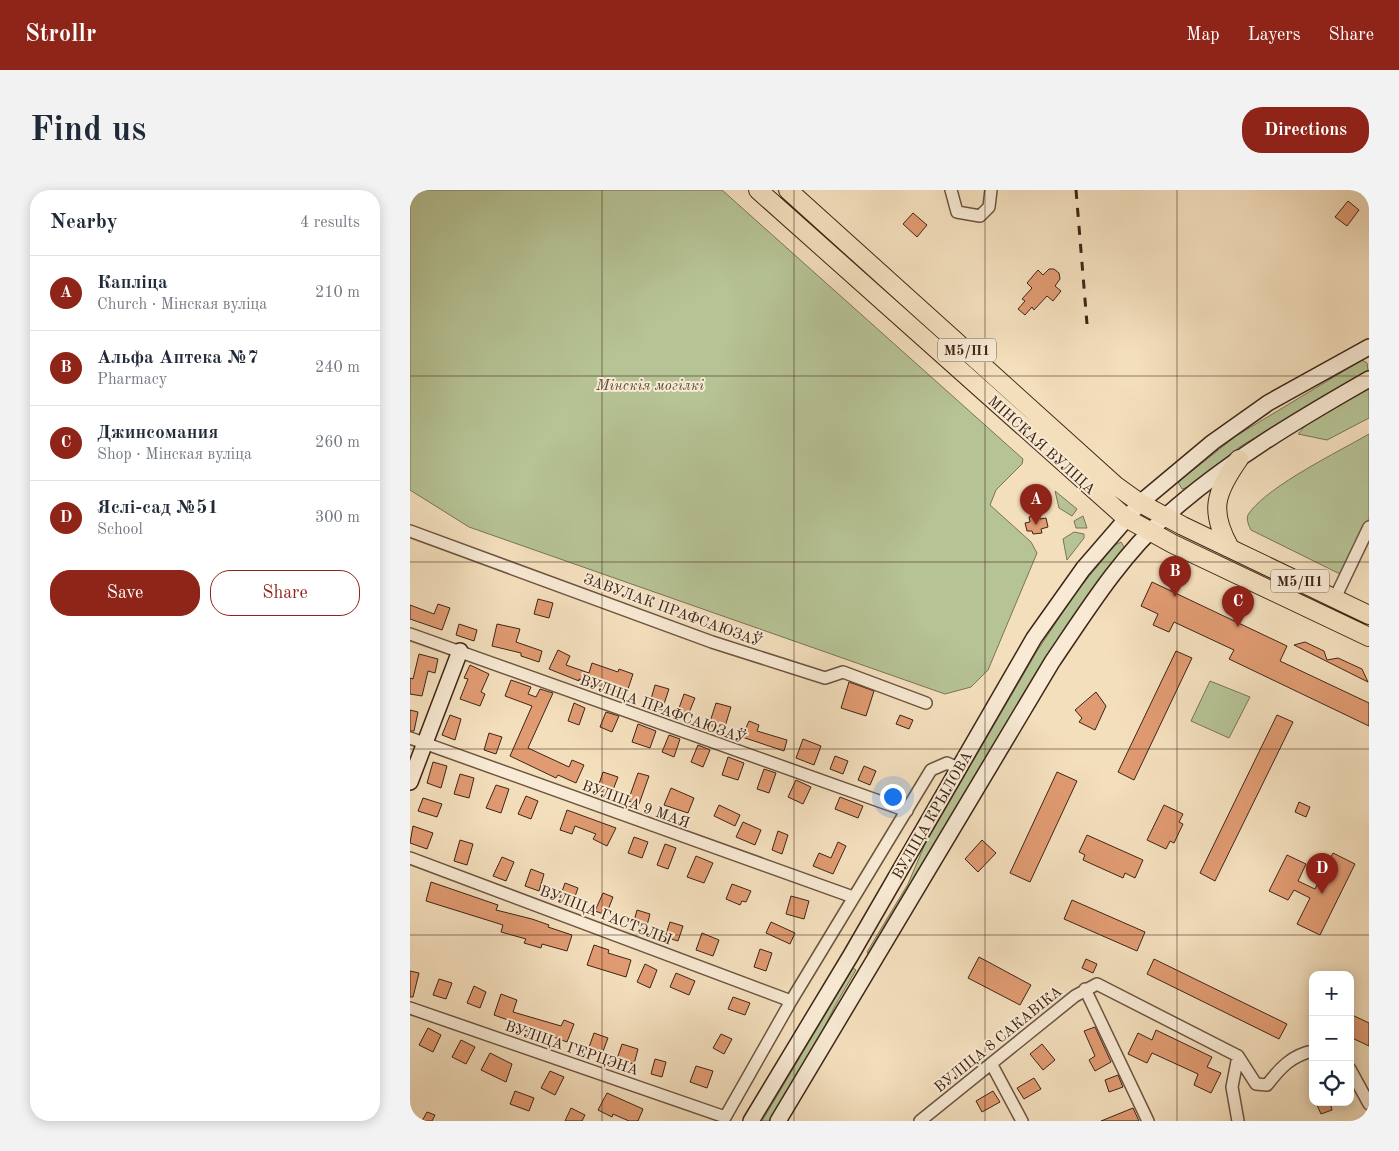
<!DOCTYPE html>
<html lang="en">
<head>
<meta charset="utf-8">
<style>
  :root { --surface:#fff; --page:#f2f2f3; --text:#1f2937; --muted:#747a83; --line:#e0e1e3; --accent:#8f2418 }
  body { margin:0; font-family:"Old Standard TT",serif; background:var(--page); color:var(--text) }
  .controls { position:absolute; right:15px; bottom:15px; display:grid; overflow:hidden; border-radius:10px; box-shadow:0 2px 12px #0003 }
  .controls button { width:45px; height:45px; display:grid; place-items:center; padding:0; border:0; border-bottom:1px solid var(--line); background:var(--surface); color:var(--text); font:25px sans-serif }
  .you { position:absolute; left:482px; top:606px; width:18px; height:18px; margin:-12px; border:4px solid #fff; border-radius:50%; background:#1a73e8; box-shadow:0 0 0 8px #1a73e833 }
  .badge { display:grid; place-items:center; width:32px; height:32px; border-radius:50%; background:var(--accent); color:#fff; font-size:16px; font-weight:700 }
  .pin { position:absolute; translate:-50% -41px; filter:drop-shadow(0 1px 2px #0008) }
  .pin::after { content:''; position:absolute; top:26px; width:18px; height:15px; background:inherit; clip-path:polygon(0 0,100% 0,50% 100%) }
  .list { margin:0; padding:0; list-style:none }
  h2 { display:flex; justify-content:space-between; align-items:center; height:65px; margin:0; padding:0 20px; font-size:21px }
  h2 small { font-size:16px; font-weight:400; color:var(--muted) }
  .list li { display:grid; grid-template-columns:32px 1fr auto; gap:15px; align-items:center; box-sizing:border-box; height:75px; padding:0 20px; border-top:1px solid var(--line) }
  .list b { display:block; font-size:19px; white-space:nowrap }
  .list p { margin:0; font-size:16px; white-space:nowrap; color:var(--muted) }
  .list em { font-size:16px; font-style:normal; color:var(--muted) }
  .actions { display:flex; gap:10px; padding:15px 20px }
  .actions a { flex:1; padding:11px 0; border:1px solid var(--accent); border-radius:20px; text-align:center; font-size:18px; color:var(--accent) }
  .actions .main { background:var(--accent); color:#fff }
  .icon { flex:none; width:28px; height:28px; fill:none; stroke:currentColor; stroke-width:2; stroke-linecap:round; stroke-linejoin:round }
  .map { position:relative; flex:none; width:959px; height:931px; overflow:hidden; border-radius:20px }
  header { display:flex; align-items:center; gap:30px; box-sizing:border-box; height:70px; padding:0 25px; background:var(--accent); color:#fff }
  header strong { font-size:24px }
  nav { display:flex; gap:28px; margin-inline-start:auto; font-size:18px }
  .intro { display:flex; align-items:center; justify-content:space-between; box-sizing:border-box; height:120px; padding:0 30px }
  h1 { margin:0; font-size:35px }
  .button { padding:12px 22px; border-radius:20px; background:var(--accent); color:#fff; font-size:18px; font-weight:700 }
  main { display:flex; gap:30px; padding:0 30px }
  aside { flex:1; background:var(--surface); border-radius:20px; box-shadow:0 2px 12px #0003 }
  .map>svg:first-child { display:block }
</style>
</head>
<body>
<header>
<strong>Strollr</strong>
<nav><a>Map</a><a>Layers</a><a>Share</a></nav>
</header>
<div class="intro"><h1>Find us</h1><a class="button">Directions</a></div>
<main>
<aside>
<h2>Nearby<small>4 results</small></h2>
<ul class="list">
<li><span class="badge">A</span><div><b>Капліца</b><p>Church · Мінская вуліца</p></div><em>210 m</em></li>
<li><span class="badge">B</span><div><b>Альфа Аптека №7</b><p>Pharmacy</p></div><em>240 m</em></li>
<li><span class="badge">C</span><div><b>Джинсомания</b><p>Shop · Мінская вуліца</p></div><em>260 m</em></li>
<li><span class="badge">D</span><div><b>Яслі-сад №51</b><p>School</p></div><em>300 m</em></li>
</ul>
<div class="actions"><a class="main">Save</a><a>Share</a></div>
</aside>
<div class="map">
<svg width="959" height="931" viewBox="0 0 959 931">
  <rect width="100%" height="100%" fill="#f4dfbd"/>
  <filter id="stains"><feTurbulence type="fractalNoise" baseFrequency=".004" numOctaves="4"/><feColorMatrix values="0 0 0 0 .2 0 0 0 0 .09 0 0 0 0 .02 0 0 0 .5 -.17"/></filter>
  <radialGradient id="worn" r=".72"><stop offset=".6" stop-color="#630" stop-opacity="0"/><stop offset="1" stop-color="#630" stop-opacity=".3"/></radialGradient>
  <path fill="#b6c395" stroke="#7a7456" d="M 0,0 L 312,0 L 613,269 L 612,274 L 586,300 L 580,315 L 621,352 L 627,363 L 578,480 L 561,497 L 535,504 L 59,337 L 0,300 Z
    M 952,170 L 957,173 L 958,180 L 831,256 L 778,297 L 772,299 L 768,292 L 826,246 Z
    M 959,199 L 959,228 L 917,250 L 888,244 L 898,233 Z
    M 959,244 L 959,328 L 932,385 L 841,340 C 838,334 835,327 840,322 C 860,295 928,262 959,244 Z
    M 645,301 L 667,319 L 662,326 L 649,318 Z
    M 673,326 L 677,338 L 666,338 L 664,331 Z
    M 664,342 L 674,344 L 674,348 L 657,370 L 653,349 Z
    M 711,352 L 716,360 L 655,439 L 459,765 L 457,762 L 498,694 L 515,654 L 627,461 L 667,401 L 705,355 Z
    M 800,491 L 840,507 L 819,548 L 781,531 Z
    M 443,778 L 446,780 L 426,814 L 408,850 L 360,931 L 352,931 Z"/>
  <path fill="#e19b72" stroke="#3e2517" d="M 938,11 L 949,20 L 937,36 L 925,27 Z
    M 503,23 L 517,35 L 507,47 L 493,34 Z
    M 639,79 L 644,79 L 649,83 L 650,89 L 645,96 L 651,101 L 643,111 L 637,106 L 624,120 L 622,117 L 615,125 L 608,119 L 615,111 L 612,109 L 622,98 L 617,93 L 628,80 L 633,85 Z
    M 629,325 L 630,329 L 636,328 L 638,337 L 631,339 L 632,343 L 623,344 L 622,341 L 617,341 L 615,333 L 620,332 L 619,327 Z
    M 742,392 L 877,456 L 870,471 L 959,513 L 959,536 L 819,469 L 824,460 L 764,432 L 759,442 L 743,435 L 748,424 L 731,416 Z
    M 128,409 L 143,413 L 139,428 L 124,424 Z
    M 28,414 L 40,418 L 32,440 L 0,429 L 0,415 L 24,424 Z
    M 49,434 L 67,440 L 64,451 L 46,445 Z
    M 87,434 L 110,439 L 106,452 L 132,461 L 129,472 L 111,466 L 111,463 L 82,456 Z
    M 895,452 L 914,461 L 917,470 L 928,468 L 952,479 L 958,492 L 884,455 Z
    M 148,460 L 160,466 L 156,475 L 179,483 L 182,473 L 208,482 L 209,479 L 223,484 L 216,505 L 169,489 L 169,491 L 139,479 Z
    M 766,461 L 782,468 L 724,590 L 708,582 Z
    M 9,464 L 28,469 L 25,483 L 18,481 L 12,506 L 0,504 L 0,488 L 3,489 Z
    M 60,475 L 79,484 L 71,502 L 75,504 L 70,516 L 50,509 L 58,489 L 54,488 Z
    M 101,490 L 121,497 L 118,504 L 126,507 L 130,499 L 143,503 L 118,558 L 159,577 L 162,570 L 174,575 L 166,593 L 148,585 L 146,588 L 100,566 L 122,516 L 95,506 Z
    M 439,492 L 464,501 L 456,526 L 431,518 Z
    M 245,495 L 259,499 L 252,520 L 239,516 Z
    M 686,502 L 696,516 L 685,540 L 669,532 L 672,528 L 665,520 Z
    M 274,504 L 285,508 L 278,525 L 268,521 Z
    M 164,513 L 175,518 L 169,535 L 158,531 Z
    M 306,513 L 321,517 L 314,540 L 299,535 Z
    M 0,520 L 8,522 L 4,541 L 0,541 Z
    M 196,522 L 209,526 L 202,542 L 190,537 Z
    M 40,525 L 51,529 L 45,550 L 32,545 Z
    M 490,525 L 503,530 L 499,539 L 486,534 Z
    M 867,525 L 883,532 L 805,691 L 790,683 Z
    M 339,531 L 349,535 L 347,541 L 377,550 L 374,561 L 332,547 Z
    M 228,534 L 246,541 L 240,558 L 222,552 Z
    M 79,543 L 92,547 L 86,564 L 74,560 Z
    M 259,545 L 270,549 L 264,567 L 252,562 Z
    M 393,549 L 411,556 L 404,575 L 386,568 Z
    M 288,555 L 300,560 L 293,577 L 281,572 Z
    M 425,566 L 438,571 L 433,584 L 420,579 Z
    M 318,567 L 334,573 L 328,590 L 312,585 Z
    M 23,572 L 37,576 L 31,598 L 17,593 Z
    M 454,576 L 466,581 L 460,595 L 448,590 Z
    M 354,579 L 366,583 L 359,603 L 347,599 Z
    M 193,582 L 208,587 L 201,605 L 187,600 Z
    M 647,582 L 667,591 L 620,692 L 600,683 Z
    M 228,583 L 239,586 L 229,614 L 218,611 Z
    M 50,584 L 64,588 L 59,608 L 44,604 Z
    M 386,590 L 401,597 L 393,614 L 378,607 Z
    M 86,595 L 99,599 L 91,623 L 76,618 Z
    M 261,598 L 284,608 L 278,623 L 254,615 Z
    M 116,606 L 128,611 L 121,629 L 108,624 Z
    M 430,607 L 453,616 L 448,628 L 425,619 Z
    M 13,608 L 32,614 L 27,627 L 8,621 Z
    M 889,612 L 900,617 L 896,627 L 885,622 Z
    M 309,615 L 330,625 L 325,636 L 304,626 Z
    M 754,615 L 773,624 L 769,632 L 773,634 L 764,653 L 760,651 L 756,659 L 737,650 Z
    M 157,620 L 206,638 L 197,656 L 183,649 L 186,644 L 165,636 L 162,644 L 150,640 Z
    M 333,632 L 351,640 L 345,655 L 326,647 Z
    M 3,636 L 23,643 L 17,659 L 0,653 Z
    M 368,641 L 378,645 L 372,664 L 362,660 Z
    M 677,645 L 733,670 L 725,688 L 715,683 L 713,688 L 673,670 L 675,665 L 669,662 Z
    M 224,647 L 238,652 L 232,668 L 218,663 Z
    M 50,650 L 63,654 L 57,675 L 44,671 Z
    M 572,650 L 586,663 L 568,682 L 555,669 Z
    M 428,652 L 436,656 L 423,684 L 403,676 L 409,663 L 421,668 Z
    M 255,654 L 266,658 L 258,679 L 247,675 Z
    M 923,663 L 945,674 L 910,745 L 887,734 L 900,708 L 884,700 L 878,710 L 859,701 L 877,665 L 896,674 L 888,691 L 905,699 Z
    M 286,666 L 303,673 L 294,693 L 277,687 Z
    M 92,667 L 104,672 L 96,691 L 83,686 Z
    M 121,679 L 134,684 L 129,701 L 115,696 Z
    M 21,692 L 88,715 L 86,720 L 122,729 L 139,735 L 138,737 L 162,745 L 157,761 L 132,754 L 131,758 L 114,753 L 116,749 L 91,742 L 93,735 L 16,711 Z
    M 155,693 L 168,698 L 162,715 L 149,710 Z
    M 322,694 L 341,701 L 336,712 L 332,711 L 330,715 L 316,709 Z
    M 193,703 L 203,707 L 196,725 L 185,721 Z
    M 381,706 L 399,711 L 394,729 L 376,724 Z
    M 662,710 L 735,742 L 727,761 L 654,729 Z
    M 227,720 L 240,724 L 236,739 L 223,735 Z
    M 260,732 L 273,736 L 268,751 L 255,747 Z
    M 361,732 L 385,743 L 380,754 L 356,743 Z
    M 292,743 L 309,750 L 303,766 L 286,760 Z
    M 184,755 L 199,760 L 198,763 L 221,770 L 216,787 L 177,775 Z
    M 350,759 L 362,763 L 356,781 L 344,777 Z
    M 569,767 L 621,795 L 610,815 L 558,788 Z
    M 676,769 L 687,774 L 683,783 L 672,778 Z
    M 744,769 L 877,834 L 869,849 L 737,784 Z
    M 235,774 L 247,780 L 240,798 L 227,792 Z
    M 0,781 L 9,783 L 3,807 L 0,807 Z
    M 266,783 L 285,791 L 279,805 L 260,797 Z
    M 29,789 L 42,793 L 36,809 L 23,805 Z
    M 64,796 L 76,802 L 70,818 L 57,813 Z
    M 91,804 L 107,810 L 103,822 L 151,836 L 154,830 L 164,834 L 157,852 L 138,845 L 137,848 L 105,837 L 106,833 L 84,825 Z
    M 323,807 L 340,813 L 335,825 L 318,819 Z
    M 940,824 L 959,833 L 959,856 L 940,847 Z
    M 685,837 L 701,872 L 685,881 L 679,870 L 685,866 L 674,841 Z
    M 18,838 L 31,845 L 23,862 L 9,855 Z
    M 746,840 L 802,867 L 797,877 L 811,883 L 801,903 L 784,895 L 788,884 L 742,863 L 737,873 L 718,864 L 728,843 L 742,850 Z
    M 184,843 L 198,848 L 192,864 L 178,860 Z
    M 311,844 L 322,849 L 314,864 L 303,858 Z
    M 51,850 L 65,857 L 56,874 L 42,867 Z
    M 212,854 L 228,859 L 224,874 L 207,869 Z
    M 632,854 L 645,870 L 633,880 L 620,864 Z
    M 80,863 L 102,874 L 96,892 L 71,880 Z
    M 245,869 L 256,872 L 252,887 L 241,884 Z
    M 286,876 L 303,881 L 297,898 L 280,892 Z
    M 140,881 L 154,887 L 145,905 L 131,898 Z
    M 708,885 L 713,897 L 699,902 L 695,890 Z
    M 624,888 L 631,899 L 614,909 L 607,898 Z
    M 105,901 L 124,908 L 119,921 L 100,914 Z
    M 583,901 L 590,912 L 572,922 L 566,911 Z
    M 197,903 L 233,919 L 228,931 L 219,931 L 203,924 L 202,927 L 188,920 Z
    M 915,912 L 920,912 L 922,920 L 911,924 L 907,915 Z
    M 161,918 L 175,925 L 172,931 L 155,931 Z
    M 723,918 L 729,931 L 691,931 Z
    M 17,922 L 25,925 L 22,931 L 12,931 Z"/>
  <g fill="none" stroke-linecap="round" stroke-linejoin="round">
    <g stroke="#6c5440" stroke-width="14">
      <path id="street" d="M 541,0 L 547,22 L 570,26 L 579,17 L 581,0
        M 0,341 L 302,452 L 415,488 L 433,482 L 516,513
        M 925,408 L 959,337
        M 0,444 L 497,621
        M 0,548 L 443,707
        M 0,668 L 381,811
        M 675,799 L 738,931
        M 0,818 L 315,927
        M 828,866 L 822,897 L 828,931
        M 582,875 L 612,931
        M 940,879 L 959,914
        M 313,931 L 381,811 L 521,580 L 537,573 L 550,579
        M 510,931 L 665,806 L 687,794 L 828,866 L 846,894 L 857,895 C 870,878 882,865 903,861"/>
    </g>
    <g stroke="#3e2517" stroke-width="18">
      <path id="secondary" d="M 0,592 L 50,461
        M 341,931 L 441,765 L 624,448 L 673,379 L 730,313 L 803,252 L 858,213 L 959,157
        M 368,931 L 642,472 C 676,422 710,367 756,326 C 816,272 889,229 959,189"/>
    </g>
    <g stroke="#3e2517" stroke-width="20">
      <path id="primary" d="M 348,0 L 716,328 L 763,354 L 959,447
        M 378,0 L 705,295 L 730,313 L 773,336 L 959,425
        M 820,358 C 799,321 805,303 829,269"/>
    </g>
    <use href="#street" stroke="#f8ead4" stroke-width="11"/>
    <use href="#secondary" stroke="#f8ead4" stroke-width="15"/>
    <use href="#primary" stroke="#f4dfbd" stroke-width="18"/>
    <path stroke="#3e2517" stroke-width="3" stroke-dasharray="9 9" stroke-linecap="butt" d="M 666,0 L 677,134"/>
  </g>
  <path fill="none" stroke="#3e2517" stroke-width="1" stroke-opacity="0.55" d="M 192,0 L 192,931M 384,0 L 384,931M 575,0 L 575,931M 767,0 L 767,931M 0,186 L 959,186M 0,372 L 959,372M 0,559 L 959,559M 0,745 L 959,745"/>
  <g text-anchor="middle" stroke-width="4" stroke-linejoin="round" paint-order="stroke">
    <g fill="#f8ead4" stroke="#766050" stroke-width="1">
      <rect x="528" y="148.5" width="58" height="23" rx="4"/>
      <rect x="861" y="379.5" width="58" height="23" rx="4"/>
    </g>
    <g font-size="14" font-weight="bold" fill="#3e2517">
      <text x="557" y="165">М5/П1</text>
      <text x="890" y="396">М5/П1</text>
    </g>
    <g font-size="15" font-style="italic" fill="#5c4c36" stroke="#f8ead4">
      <text x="240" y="200">Мінскія могілкі</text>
    </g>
    <g font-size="15" fill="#3e2517" stroke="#f8ead4">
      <text transform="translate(632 255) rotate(42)" y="5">МІНСКАЯ ВУЛІЦА</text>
      <text transform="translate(263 420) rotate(20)" y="5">ЗАВУЛАК ПРАФСАЮЗАЎ</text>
      <text transform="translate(253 519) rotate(20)" y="5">ВУЛІЦА ПРАФСАЮЗАЎ</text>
      <text transform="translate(226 614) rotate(20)" y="5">ВУЛІЦА 9 МАЯ</text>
      <text transform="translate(522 625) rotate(-60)" y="5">ВУЛІЦА КРЫЛОВА</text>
      <text transform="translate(196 725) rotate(21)" y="5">ВУЛІЦА ГАСТЭЛЫ</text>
      <text transform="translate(588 849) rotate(-39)" y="5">ВУЛІЦА 8 САКАВІКА</text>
      <text transform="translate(162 858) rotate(19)" y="5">ВУЛІЦА ГЕРЦЭНА</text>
    </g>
  </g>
  <rect width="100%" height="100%" filter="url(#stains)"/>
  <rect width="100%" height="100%" fill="url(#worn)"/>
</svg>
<div class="controls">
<button>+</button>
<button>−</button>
<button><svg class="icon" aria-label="locate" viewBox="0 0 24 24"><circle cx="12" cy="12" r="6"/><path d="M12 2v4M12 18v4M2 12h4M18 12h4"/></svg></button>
</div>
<div class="you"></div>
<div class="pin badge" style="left:626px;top:335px">A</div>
<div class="pin badge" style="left:765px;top:407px">B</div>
<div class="pin badge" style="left:828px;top:437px">C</div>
<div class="pin badge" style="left:912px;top:704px">D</div>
</div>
</main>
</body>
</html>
